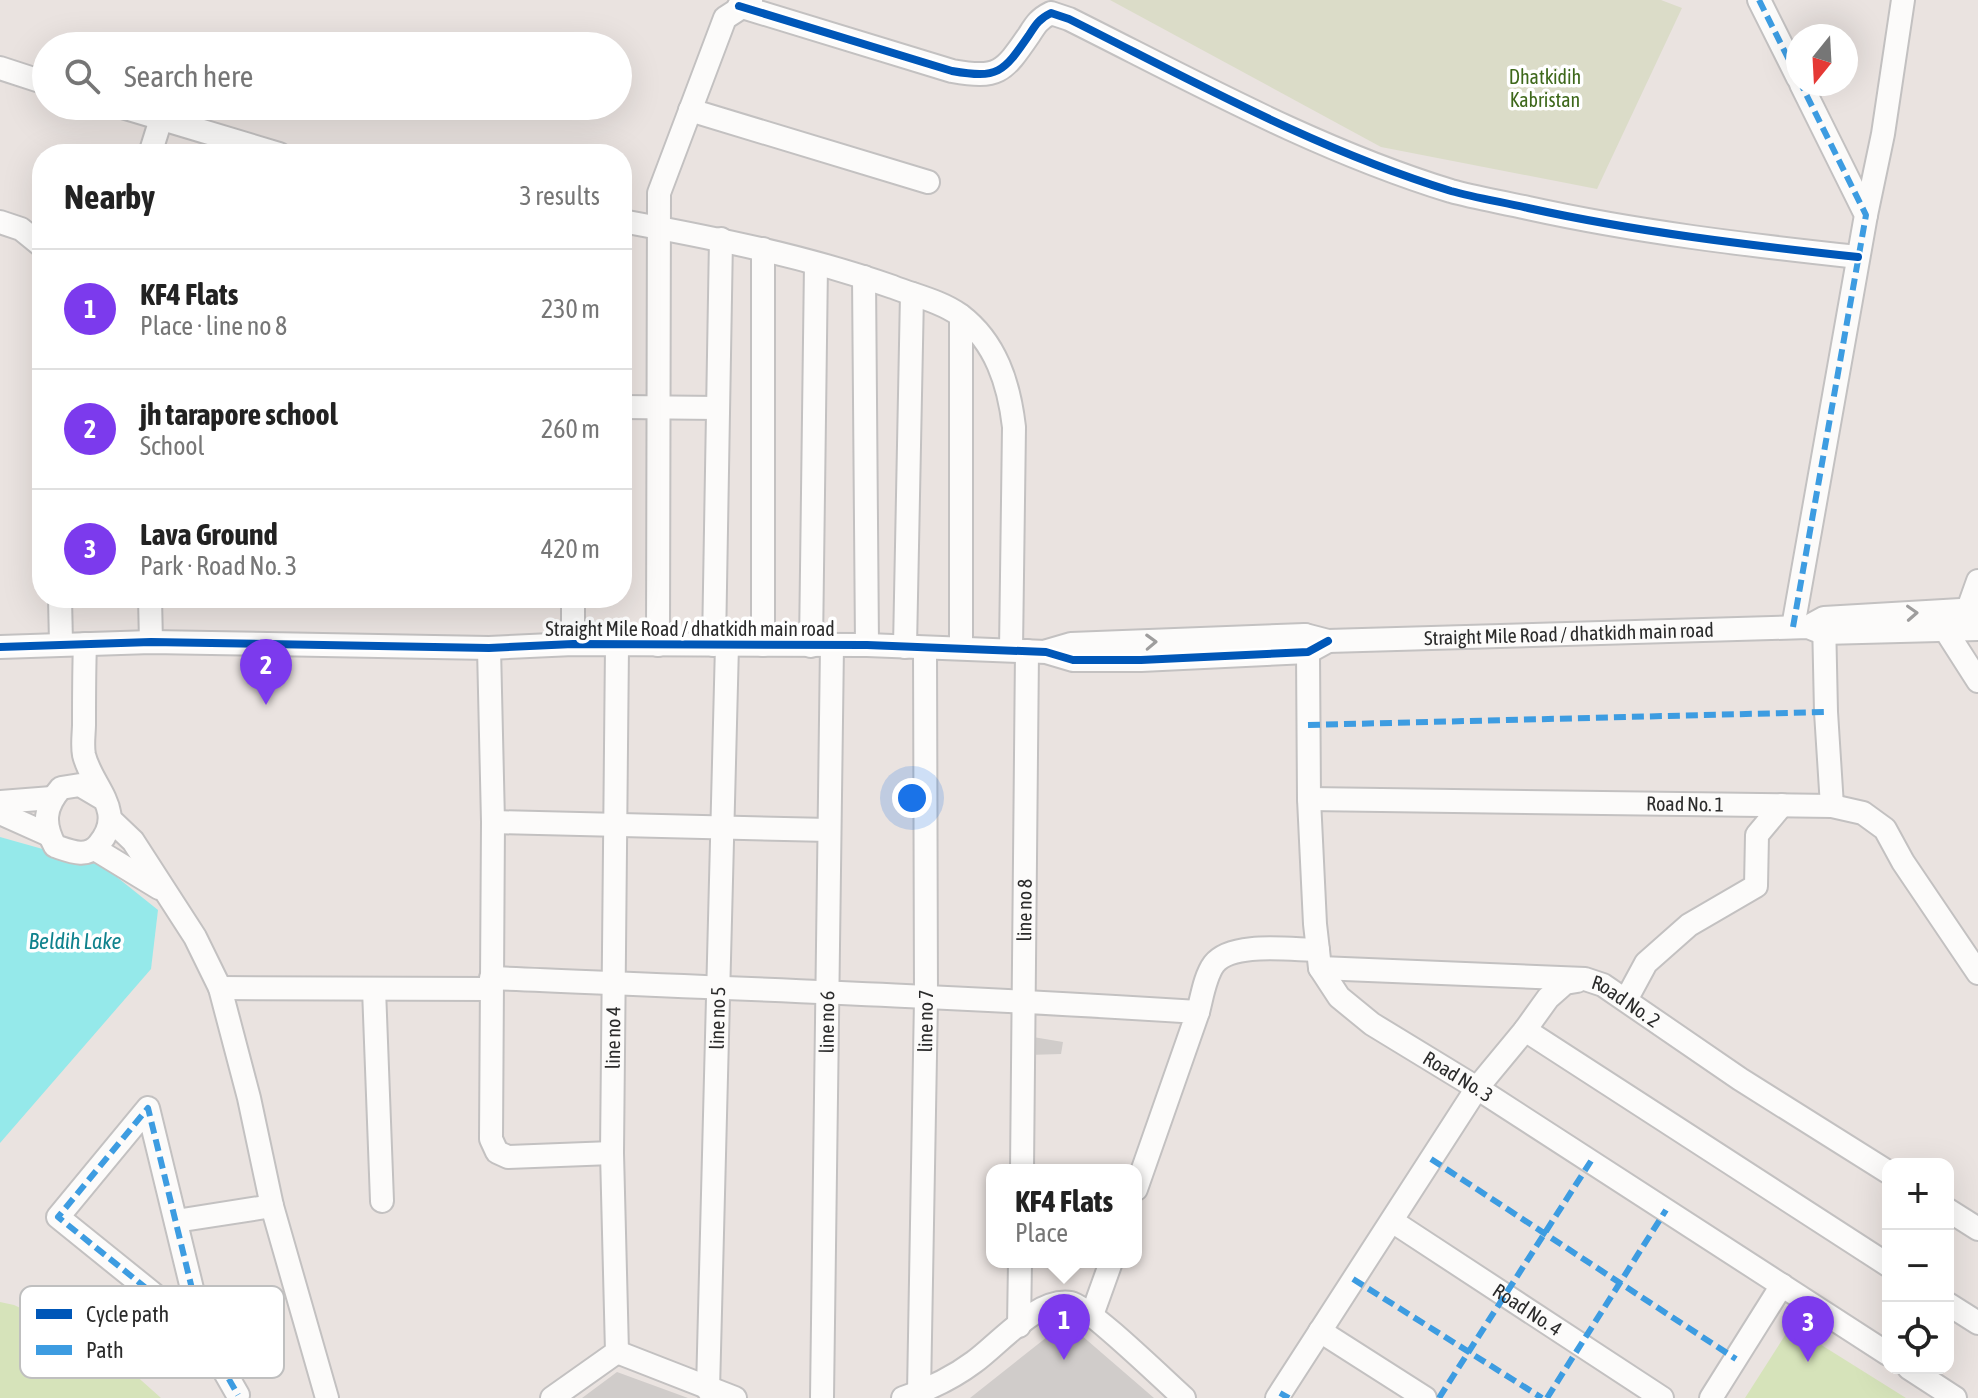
<!DOCTYPE html>
<html lang="en">
<head>
<meta charset="utf-8">
<style>
  :root { --surface:#fff; --page:#f6f6f6; --text:#222; --muted:#767676; --line:#e0e0e0; --accent:#7c3aed }
  body { margin:0; font-family:"Asap Condensed",sans-serif; background:var(--page); color:var(--text) }
  .controls { position:absolute; right:24px; bottom:24px; display:grid; overflow:hidden; border-radius:16px; box-shadow:0 8px 32px #0002 }
  .controls button { width:72px; height:72px; display:grid; place-items:center; padding:0; border:0; border-bottom:2px solid var(--line); background:var(--surface); color:var(--text); font:40px sans-serif }
  .compass { position:absolute; left:1786px; top:24px; width:72px; height:72px; border-radius:50%; background:var(--surface); box-shadow:0 8px 32px #0002; rotate:198deg }
  .you { position:absolute; left:912px; top:798px; width:28px; height:28px; margin:-20px; border:6px solid #fff; border-radius:50%; background:#1a73e8; box-shadow:0 0 0 12px #1a73e833 }
  .badge { display:grid; place-items:center; width:52px; height:52px; border-radius:50%; background:var(--accent); color:#fff; font-size:26px; font-weight:700 }
  .pin { position:absolute; translate:-50% -66px; filter:drop-shadow(0 2px 4px #0008) }
  .pin::after { content:''; position:absolute; top:42px; width:28px; height:24px; background:inherit; clip-path:polygon(0 0,100% 0,50% 100%) }
  .popup { position:absolute; left:986px; top:1164px; width:156px; height:104px; box-sizing:border-box; display:grid; place-content:center; border-radius:16px; background:var(--surface); filter:drop-shadow(0 2px 6px #0005); font-size:26px; white-space:nowrap; color:var(--muted) }
  .popup b { font-size:30px; color:var(--text) }
  .popup::after { content:''; position:absolute; left:50%; top:100%; margin-left:-16px; border:16px solid transparent; border-top-color:var(--surface) }
  .list { margin:0; padding:0; list-style:none }
  h2 { display:flex; justify-content:space-between; align-items:center; height:104px; margin:0; padding:0 32px; font-size:34px }
  h2 small { font-size:26px; font-weight:400; color:var(--muted) }
  .list li { display:grid; grid-template-columns:52px 1fr auto; gap:24px; align-items:center; box-sizing:border-box; height:120px; padding:0 32px; border-top:2px solid var(--line) }
  .list b { display:block; font-size:30px; white-space:nowrap }
  .list p { margin:0; font-size:26px; white-space:nowrap; color:var(--muted) }
  .list em { font-size:26px; font-style:normal; color:var(--muted) }
  .icon { flex:none; width:44px; height:44px; fill:none; stroke:currentColor; stroke-width:2; stroke-linecap:round; stroke-linejoin:round }
  .map { position:relative; flex:none; width:1978px; height:1398px; overflow:hidden }
  .search { position:absolute; background:var(--surface); box-shadow:0 8px 32px #0002; left:32px; top:32px; width:600px; height:88px; display:flex; align-items:center; gap:20px; box-sizing:border-box; padding:0 28px; border-radius:44px; color:var(--muted); font-size:30px }
  .panel { position:absolute; background:var(--surface); box-shadow:0 8px 32px #0002; left:32px; top:144px; width:600px; height:464px; border-radius:32px }
  .map>svg:first-child { display:block }
</style>
</head>
<body>
<div class="map">
<svg width="1978" height="1398" viewBox="0 0 1978 1398">
  <rect width="100%" height="100%" fill="#eae3e0"/>
  <path fill="#d6e3ba" d="M 0,1302 L 14,1305 L 104,1347 L 161,1398 L 0,1398 Z
    M 1791,1326 L 1906,1398 L 1745,1398 Z"/>
  <path fill="#dbdcc8" d="M 1110,0 L 1661,0 L 1682,8 L 1597,189 L 1381,147 Z"/>
  <path fill="#95e9ea" d="M 0,837 L 103,866 L 158,910 L 151,969 L 0,1143 Z"/>
  <path fill="#d0ccca" d="M 1027,1036 L 1063,1042 L 1061,1054 L 1028,1055 Z
    M 1066,1322 L 1154,1398 L 970,1398 Z
    M 617,1372 L 688,1398 L 582,1398 Z"/>
  <g fill="none" stroke-linecap="round" stroke-linejoin="round">
    <g stroke="#c3c1c1" stroke-width="26">
      <g id="minor">
        <path d="M 1759,0 L 1798,78"/>
        <path d="M 739,6 L 952,71 C 998,79 1003,73 1029,35 C 1036,24 1039,19 1051,13 L 1069,19 C 1193,81 1317,150 1451,191 C 1476,198 1502,202 1528,208 C 1637,232 1747,245 1858,257"/>
        <path d="M 0,68 L 46,83"/>
        <path d="M 119,106 L 279,154"/>
        <path d="M 690,110 L 928,182"/>
        <path d="M 150,154 L 161,119"/>
        <path d="M 1866,215 L 1883,134 L 1903,0"/>
        <path d="M 622,221 C 714,238 805,256 893,287 C 916,296 940,301 960,315 C 996,342 1009,384 1014,427 L 1011,650"/>
        <path d="M 0,222 L 21,229 L 42,246"/>
        <path d="M 864,277 L 867,645"/>
        <path d="M 622,407 L 718,408"/>
        <path d="M 60,598 L 61,643"/>
        <path d="M 150,598 L 151,642"/>
        <path d="M 1968,609 L 1978,581"/>
        <path d="M 1824,619 L 1826,712 L 1832,806"/>
        <path d="M 1813,624 L 1824,618 L 1978,609"/>
        <path d="M 1793,627 L 1866,215 L 1801,84"/>
        <path d="M 1946,631 L 1978,681"/>
        <path id="s1" d="M 1305,635 L 1308,652 L 1309,799 L 1315,924 L 1320,968 L 1339,997 L 1372,1024 L 1477,1088 L 1888,1354"/>
        <path d="M 85,644 C 84,670 84,697 84,724 C 84,733 82,745 84,755 C 92,788 127,811 99,844 C 87,859 70,851 55,846 C 43,824 44,807 61,788 L 80,785 L 102,798"/>
        <path d="M 573,644 L 573,598"/>
        <path d="M 658,645 L 659,193 L 725,18 L 751,1"/>
        <path d="M 714,645 L 721,239"/>
        <path d="M 763,645 L 763,249"/>
        <path d="M 811,646 L 816,264"/>
        <path d="M 0,647 L 151,642 L 489,648 L 573,644 L 867,645 L 1046,652 L 1073,660 L 1141,660 L 1308,652 L 1328,641"/>
        <path d="M 905,647 L 912,294"/>
        <path d="M 489,648 L 493,822 L 491,1139 L 497,1152 L 508,1157 L 612,1153"/>
        <path d="M 961,648 L 961,316"/>
        <path id="s2" d="M 1047,651 L 1071,644 L 1305,635 L 1328,641 L 1808,627 L 1823,633 L 1978,629"/>
        <path id="s3" d="M 1309,799 L 1832,806 L 1863,813 L 1885,829 L 1903,862 L 1978,973"/>
        <path d="M 0,802 L 52,798"/>
        <path d="M 0,813 L 49,835"/>
        <path d="M 112,821 L 133,841 L 195,937 L 220,988 L 249,1098 L 272,1206 L 327,1398"/>
        <path d="M 493,822 L 829,830"/>
        <path d="M 95,849 L 159,888"/>
        <path id="s4" d="M 1320,968 L 1585,979 L 1603,985 L 1740,1079 L 1888,1172"/>
        <path d="M 491,978 C 727,988 963,997 1198,1012 L 1136,1189"/>
        <path d="M 220,988 L 491,989"/>
        <path d="M 374,989 L 382,1201"/>
        <path d="M 1626,1000 L 1646,963 L 1689,925 L 1756,886 L 1757,835 L 1782,805"/>
        <path d="M 1198,1012 C 1202,997 1205,976 1214,964 C 1232,941 1292,950 1318,950"/>
        <path d="M 1525,1030 L 1888,1265"/>
        <path id="s5" d="M 1022,1170 L 1027,651"/>
        <path d="M 1948,1210 L 1978,1229"/>
        <path d="M 176,1221 L 272,1206"/>
        <path id="s6" d="M 1392,1221 L 1662,1398"/>
        <path d="M 1948,1304 L 1978,1323"/>
        <path d="M 1092,1315 L 1111,1262"/>
        <path d="M 1019,1326 L 1020,1262"/>
        <path d="M 1320,1331 L 1425,1398"/>
        <path d="M 203,1334 L 58,1217 L 148,1108 L 203,1334 L 238,1395"/>
        <path d="M 617,1352 L 735,1398"/>
        <path d="M 1909,1368 L 1955,1398"/>
        <path id="s7" d="M 708,1390 L 727,645"/>
        <path id="s8" d="M 919,1393 L 926,999 L 925,648"/>
        <path id="s9" d="M 552,1398 L 617,1352 L 612,1153 L 617,646"/>
        <path id="s10" d="M 822,1398 L 832,645"/>
        <path d="M 903,1398 C 927,1390 954,1377 974,1362 C 999,1344 1038,1297 1071,1303 C 1088,1306 1166,1382 1184,1398"/>
        <path d="M 1277,1398 L 1477,1088 L 1525,1030 L 1548,998 L 1565,983 L 1577,981"/>
        <path d="M 1711,1398 L 1782,1285"/>
      </g>
    </g>
    <use href="#minor" stroke="#fcfbfa" stroke-width="22"/>
    <path stroke="#3d9ce1" stroke-width="6" stroke-dasharray="12 6" stroke-linecap="butt" d="M 1759,0 L 1798,78
      M 1793,627 L 1866,215 L 1801,84
      M 1308,725 L 1826,712
      M 1431,1159 L 1736,1359
      M 1353,1279 L 1542,1398
      M 203,1334 L 58,1217 L 148,1108 L 203,1334 L 238,1395
      M 1280,1393 L 1289,1398
      M 1439,1398 L 1591,1161
      M 1547,1398 L 1666,1210"/>
    <g stroke="#fff" stroke-width="13">
      <path id="cycleway" d="M 739,6 L 952,71 C 998,79 1003,73 1029,35 C 1036,24 1039,19 1051,13 L 1069,19 C 1193,81 1317,150 1451,191 C 1476,198 1502,202 1528,208 C 1637,232 1747,245 1858,257
        M 0,647 L 151,642 L 489,648 L 573,644 L 867,645 L 1046,652 L 1073,660 L 1141,660 L 1308,652 L 1328,641"/>
    </g>
    <use href="#cycleway" stroke="#0057b8" stroke-width="8"/>
  </g>
  <defs><path id="oneway-chevron" d="M-2-3.5L2.5 0L-2 3.5" fill="none" stroke-width="1.6" stroke-linecap="round" stroke-linejoin="round" transform="scale(2)"/></defs>
  <g stroke="#9e9d9d">
    <use href="#oneway-chevron" transform="translate(1912 613) rotate(-3)"/>
    <use href="#oneway-chevron" transform="translate(1151 642) rotate(-2)"/>
  </g>
  <g text-anchor="middle" stroke-width="7" stroke-linejoin="round" paint-order="stroke">
    <g font-size="20" fill="#3e681b" stroke="#fff">
      <text x="1545" y="84">Dhatkidih<tspan x="1545" dy="23">Kabristan</tspan></text>
    </g>
    <g font-size="20" fill="#2b2b2b" stroke="#fff">
      <text x="690" y="636">Straight Mile Road / dhatkidh main road</text>
      <text dy="7" stroke="none"><textPath href="#s2" startOffset="524">Straight Mile Road / dhatkidh main road</textPath></text>
      <text dy="7" stroke="none"><textPath href="#s3" startOffset="376">Road No. 1</textPath></text>
      <text dy="7" stroke="none"><textPath href="#s5" startOffset="260">line no 8</textPath></text>
      <text dy="7" stroke="none"><textPath href="#s4" startOffset="312">Road No. 2</textPath></text>
      <text dy="7" stroke="none"><textPath href="#s7" startOffset="372">line no 5</textPath></text>
      <text dy="7" stroke="none"><textPath href="#s8" startOffset="372">line no 7</textPath></text>
      <text dy="7" stroke="none"><textPath href="#s10" startOffset="376">line no 6</textPath></text>
      <text dy="7" stroke="none"><textPath href="#s9" startOffset="394">line no 4</textPath></text>
      <text dy="7" stroke="none"><textPath href="#s1" startOffset="512">Road No. 3</textPath></text>
      <text dy="7" stroke="none"><textPath href="#s6" startOffset="162">Road No. 4</textPath></text>
    </g>
    <g font-size="22" font-style="italic" fill="#0f828d" stroke="#fff">
      <text x="75" y="949">Beldih Lake</text>
    </g>
  </g>
  <rect x="20" y="1286" width="264" height="92" rx="12" fill="#fff" stroke="#bfbfbf" stroke-width="2"/>
  <rect x="36" y="1309" width="36" height="10" fill="#0057b8"/>
  <rect x="36" y="1345" width="36" height="10" fill="#3d9ce1"/>
  <g font-size="22" fill="#2b2b2b">
    <text x="86" y="1322">Cycle path</text>
    <text x="86" y="1358">Path</text>
  </g>
</svg>
<div class="controls">
<button>+</button>
<button>−</button>
<button><svg class="icon" aria-label="locate" viewBox="0 0 24 24"><circle cx="12" cy="12" r="6"/><path d="M12 2v4M12 18v4M2 12h4M18 12h4"/></svg></button>
</div>
<svg class="compass" viewBox="-18 -18 36 36"><path d="M0-13l5 13h-10z" fill="#e53935"/><path d="M0 13l5-13h-10z" fill="#767676"/></svg>
<div class="you"></div>
<div class="pin badge" style="left:1064px;top:1360px">1</div>
<div class="popup"><b>KF4 Flats</b>Place</div>
<div class="pin badge" style="left:266px;top:705px">2</div>
<div class="pin badge" style="left:1808px;top:1362px">3</div>
<div class="search"><svg class="icon" aria-label="search" viewBox="0 0 24 24"><circle cx="10" cy="10" r="6"/><path d="M15 15l6 6"/></svg>Search here</div>
<section class="panel">
<h2>Nearby<small>3 results</small></h2>
<ul class="list">
<li><span class="badge">1</span><div><b>KF4 Flats</b><p>Place · line no 8</p></div><em>230 m</em></li>
<li><span class="badge">2</span><div><b>jh tarapore school</b><p>School</p></div><em>260 m</em></li>
<li><span class="badge">3</span><div><b>Lava Ground</b><p>Park · Road No. 3</p></div><em>420 m</em></li>
</ul>
</section>
</div>
</body>
</html>
